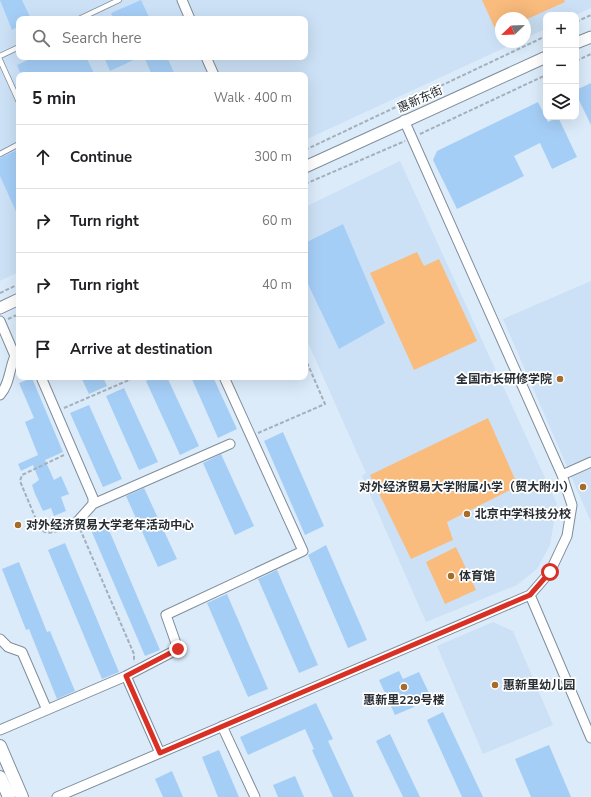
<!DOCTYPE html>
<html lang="en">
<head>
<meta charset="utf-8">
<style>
  :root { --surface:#fff; --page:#f6f6f6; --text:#202124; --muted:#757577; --line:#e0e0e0 }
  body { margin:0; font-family:"Nunito Sans","Noto Sans SC",sans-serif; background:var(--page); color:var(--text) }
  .controls { position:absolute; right:12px; top:12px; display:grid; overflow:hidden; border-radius:8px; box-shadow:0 4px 16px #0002 }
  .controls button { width:36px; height:36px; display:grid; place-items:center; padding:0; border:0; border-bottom:1px solid var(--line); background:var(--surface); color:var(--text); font:20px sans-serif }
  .compass { position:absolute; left:495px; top:12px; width:36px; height:36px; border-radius:50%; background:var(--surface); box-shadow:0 4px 16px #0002; rotate:247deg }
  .stop { position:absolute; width:12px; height:12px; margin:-9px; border:3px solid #d93025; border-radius:50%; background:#fff }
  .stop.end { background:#d93025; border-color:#fff; box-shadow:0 1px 4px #0008 }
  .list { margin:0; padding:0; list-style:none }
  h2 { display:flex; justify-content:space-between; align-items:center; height:52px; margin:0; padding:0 16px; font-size:17px }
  h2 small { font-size:13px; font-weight:400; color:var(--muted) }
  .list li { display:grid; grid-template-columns:26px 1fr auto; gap:12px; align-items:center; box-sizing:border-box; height:64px; padding:0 16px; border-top:1px solid var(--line) }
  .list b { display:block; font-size:15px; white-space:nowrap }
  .list em { font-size:13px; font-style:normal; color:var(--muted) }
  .icon { flex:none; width:22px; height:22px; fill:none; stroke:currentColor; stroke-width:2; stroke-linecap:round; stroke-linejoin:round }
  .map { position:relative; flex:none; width:591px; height:797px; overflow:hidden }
  .search { position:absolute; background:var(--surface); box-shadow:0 4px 16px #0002; left:16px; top:16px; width:292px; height:44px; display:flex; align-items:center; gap:10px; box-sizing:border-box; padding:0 14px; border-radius:8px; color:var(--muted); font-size:15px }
  .panel { position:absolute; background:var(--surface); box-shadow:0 4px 16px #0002; left:16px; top:72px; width:292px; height:308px; border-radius:8px }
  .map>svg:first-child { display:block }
</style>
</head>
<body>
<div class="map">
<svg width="591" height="797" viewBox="0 0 591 797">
  <rect width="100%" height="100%" fill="#dbebfa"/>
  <path fill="#cce1f6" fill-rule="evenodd" d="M 0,0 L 591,0 L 591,8 L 576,15 L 546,15 L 546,29 L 525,38 L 525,18 L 501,18 L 501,42 L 517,42 L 305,140 L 305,75 L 19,75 L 19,272 L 0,281 ZM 19,19 L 305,19 L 305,57 L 19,57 Z
    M 400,161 L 557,504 L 550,545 L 537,569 L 517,585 L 426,622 L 362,476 L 366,473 L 305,336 L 305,207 Z
    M 591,281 L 591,522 L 503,319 Z
    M 493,622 L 513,631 L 553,725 L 483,754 L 437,646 Z"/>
  <path fill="#fabc7d" d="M 482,0 L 564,0 L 565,2 L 525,20 L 525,18 L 501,18 L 501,31 L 497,33 Z
    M 417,252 L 424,266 L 439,259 L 477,341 L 414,370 L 370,273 Z
    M 488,418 L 518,486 L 447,522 L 453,540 L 411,559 L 370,475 Z
    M 456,547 L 476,590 L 445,604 L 426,562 Z"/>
  <path fill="#a5cef6" d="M 0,0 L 22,0 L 31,19 L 19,19 L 19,26 L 12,30 Z
    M 141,0 L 150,19 L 114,19 L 111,13 Z
    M 34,57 L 86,57 L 95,75 L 21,75 L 17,65 Z
    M 104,57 L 140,57 L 110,71 Z
    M 144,57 L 167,57 L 175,75 L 152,75 Z
    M 591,83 L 591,125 L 576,94 L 576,90 Z
    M 538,102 L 548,122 L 558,117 L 577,157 L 552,169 L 540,143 L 514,156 L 524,176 L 457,209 L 433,160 L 437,151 Z
    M 19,149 L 19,218 L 0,176 L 0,158 Z
    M 343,224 L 385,323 L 339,349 L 305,278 L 305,243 Z
    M 81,377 L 103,377 L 107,386 L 89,394 Z
    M 155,377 L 167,377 L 199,446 L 180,455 L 146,381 Z
    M 191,377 L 213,377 L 237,429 L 218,438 Z
    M 32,378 L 63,452 L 45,460 L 54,480 L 61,476 L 69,494 L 61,497 L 66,511 L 54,516 L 51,508 L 43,511 L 35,494 L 32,485 L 39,480 L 33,465 L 21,471 L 18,464 L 38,455 L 25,422 L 34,418 L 19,383 Z
    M 124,388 L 158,462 L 139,470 L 106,396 Z
    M 89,405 L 122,479 L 103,487 L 70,413 Z
    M 283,432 L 324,526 L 305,535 L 264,441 Z
    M 221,454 L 254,526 L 235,535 L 203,463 Z
    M 144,488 L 177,559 L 158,567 L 126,496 Z
    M 106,523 L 160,650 L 145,656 L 91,530 Z
    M 65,543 L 119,672 L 102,679 L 48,550 Z
    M 326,545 L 367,640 L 348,648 L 308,555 Z
    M 19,562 L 47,632 L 50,631 L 75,691 L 57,699 L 29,629 L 26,630 L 2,569 Z
    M 277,570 L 318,665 L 299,673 L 258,579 Z
    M 227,594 L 268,689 L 248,697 L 207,603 Z
    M 399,671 L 403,679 L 419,672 L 429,693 L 411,701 L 414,707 L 395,715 L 379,680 Z
    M 316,703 L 333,739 L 328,741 L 354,797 L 333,797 L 312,750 L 314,749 L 305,729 L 248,755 L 240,737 Z
    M 443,712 L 483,797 L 462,797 L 427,720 Z
    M 390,734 L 420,797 L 403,797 L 376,741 Z
    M 549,745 L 571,797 L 531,797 L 515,759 Z
    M 219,750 L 239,797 L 218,797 L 202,757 Z
    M 172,771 L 183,797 L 163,797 L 155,779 Z
    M 295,776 L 304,797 L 278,797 L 273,785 Z"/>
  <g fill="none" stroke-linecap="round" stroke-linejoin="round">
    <g stroke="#7f8d9b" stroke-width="6">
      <path id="service" d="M 79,19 L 119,0
        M 0,56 L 19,47
        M 0,60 L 19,102
        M 0,154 L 19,144"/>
    </g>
    <g stroke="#7f8d9b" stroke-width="11">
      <path id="minor" d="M 182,0 L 190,19
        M 206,57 L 214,75
        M 0,321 L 15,356 L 19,357
        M 41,377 L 93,498 L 93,504 L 77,522
        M 0,395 C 10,384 9,369 15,356
        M 562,475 L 591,462
        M 93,504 L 230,444
        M 530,595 L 591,738
        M 0,639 L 8,647 L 22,652 L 47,710
        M 126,676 L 178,649 L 166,615 L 303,551 L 224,377
        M 222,726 L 255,797
        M 0,730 L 126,676 L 160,753
        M 57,797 L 530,595 L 550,572 L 567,536 L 572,505 L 562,475 L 404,120"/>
    </g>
    <g stroke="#7f8d9b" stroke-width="13">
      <path id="tertiary" d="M 576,43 L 591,37
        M 305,167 L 546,57
        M 0,308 L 19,299"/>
    </g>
    <g stroke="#7f8d9b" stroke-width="14">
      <path id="secondary" d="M 0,746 L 22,797
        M 0,777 L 9,797"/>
    </g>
    <path stroke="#a3b0bc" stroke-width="2" stroke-dasharray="4 2" stroke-linecap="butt" d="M 576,22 L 591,15
      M 576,61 L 591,54
      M 420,134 L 546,75
      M 305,150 L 546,36
      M 305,184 L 405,141
      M 0,293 L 19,284
      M 8,319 L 19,314
      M 64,408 L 136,377
      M 258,433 L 325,404 L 305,358
      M 64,455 L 22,475 L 20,481 L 40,529 C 50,537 59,530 69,525
      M 80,529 L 134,654 L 134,662"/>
    <use href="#service" stroke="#fff" stroke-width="4.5"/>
    <use href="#minor" stroke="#fff" stroke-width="9"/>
    <use href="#tertiary" stroke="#fff" stroke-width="11"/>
    <use href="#secondary" stroke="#fff" stroke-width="12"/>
  </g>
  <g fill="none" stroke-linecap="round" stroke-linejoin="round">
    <path stroke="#d93025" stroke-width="5" d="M 178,649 L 126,676 L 160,753 L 530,595 L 550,572"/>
  </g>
  <g fill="#a46b2a" stroke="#fff" stroke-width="1.5">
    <circle cx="560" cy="379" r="4"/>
    <circle cx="583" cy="487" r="4"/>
    <circle cx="467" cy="514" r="4"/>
    <circle cx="18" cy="525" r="4"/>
    <circle cx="451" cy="576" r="4"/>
    <circle cx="495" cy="685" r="4"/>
    <circle cx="404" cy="687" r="4"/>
  </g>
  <g text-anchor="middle" stroke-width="3.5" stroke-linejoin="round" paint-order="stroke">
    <g font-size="12" fill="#272d33" stroke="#fff">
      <text transform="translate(420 99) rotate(-24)" y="4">惠新东街</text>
    </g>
    <g font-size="12" font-weight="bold" fill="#272d33" stroke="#fff" text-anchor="start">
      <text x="552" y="383" text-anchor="end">全国市长研修学院</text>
      <text x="575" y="491" text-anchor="end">对外经济贸易大学附属小学（贸大附小）</text>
      <text x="475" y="518">北京中学科技分校</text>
      <text x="26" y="529">对外经济贸易大学老年活动中心</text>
      <text x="459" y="580">体育馆</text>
      <text x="503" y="689">惠新里幼儿园</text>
      <text x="404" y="704" text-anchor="middle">惠新里229号楼</text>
    </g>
  </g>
</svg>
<div class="controls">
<button>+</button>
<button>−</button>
<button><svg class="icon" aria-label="layers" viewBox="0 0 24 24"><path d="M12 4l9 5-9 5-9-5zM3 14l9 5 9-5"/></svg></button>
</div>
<svg class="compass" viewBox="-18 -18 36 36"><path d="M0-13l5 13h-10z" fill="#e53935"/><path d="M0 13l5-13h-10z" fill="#757577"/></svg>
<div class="stop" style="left:550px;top:572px"></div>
<div class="stop end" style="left:178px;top:649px"></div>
<div class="search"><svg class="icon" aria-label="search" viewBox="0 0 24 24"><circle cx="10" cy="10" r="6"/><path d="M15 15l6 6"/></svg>Search here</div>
<section class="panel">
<h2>5 min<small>Walk · 400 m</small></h2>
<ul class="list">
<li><svg class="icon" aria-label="ahead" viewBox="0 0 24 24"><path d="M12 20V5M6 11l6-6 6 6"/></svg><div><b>Continue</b></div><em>300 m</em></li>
<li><svg class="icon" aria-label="right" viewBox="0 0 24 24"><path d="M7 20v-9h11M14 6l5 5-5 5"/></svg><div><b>Turn right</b></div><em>60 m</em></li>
<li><svg class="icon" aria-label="right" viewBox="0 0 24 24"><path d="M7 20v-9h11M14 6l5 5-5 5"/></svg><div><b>Turn right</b></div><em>40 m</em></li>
<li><svg class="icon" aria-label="arrive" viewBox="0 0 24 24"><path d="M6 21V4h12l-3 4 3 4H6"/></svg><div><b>Arrive at destination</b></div></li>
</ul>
</section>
</div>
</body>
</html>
